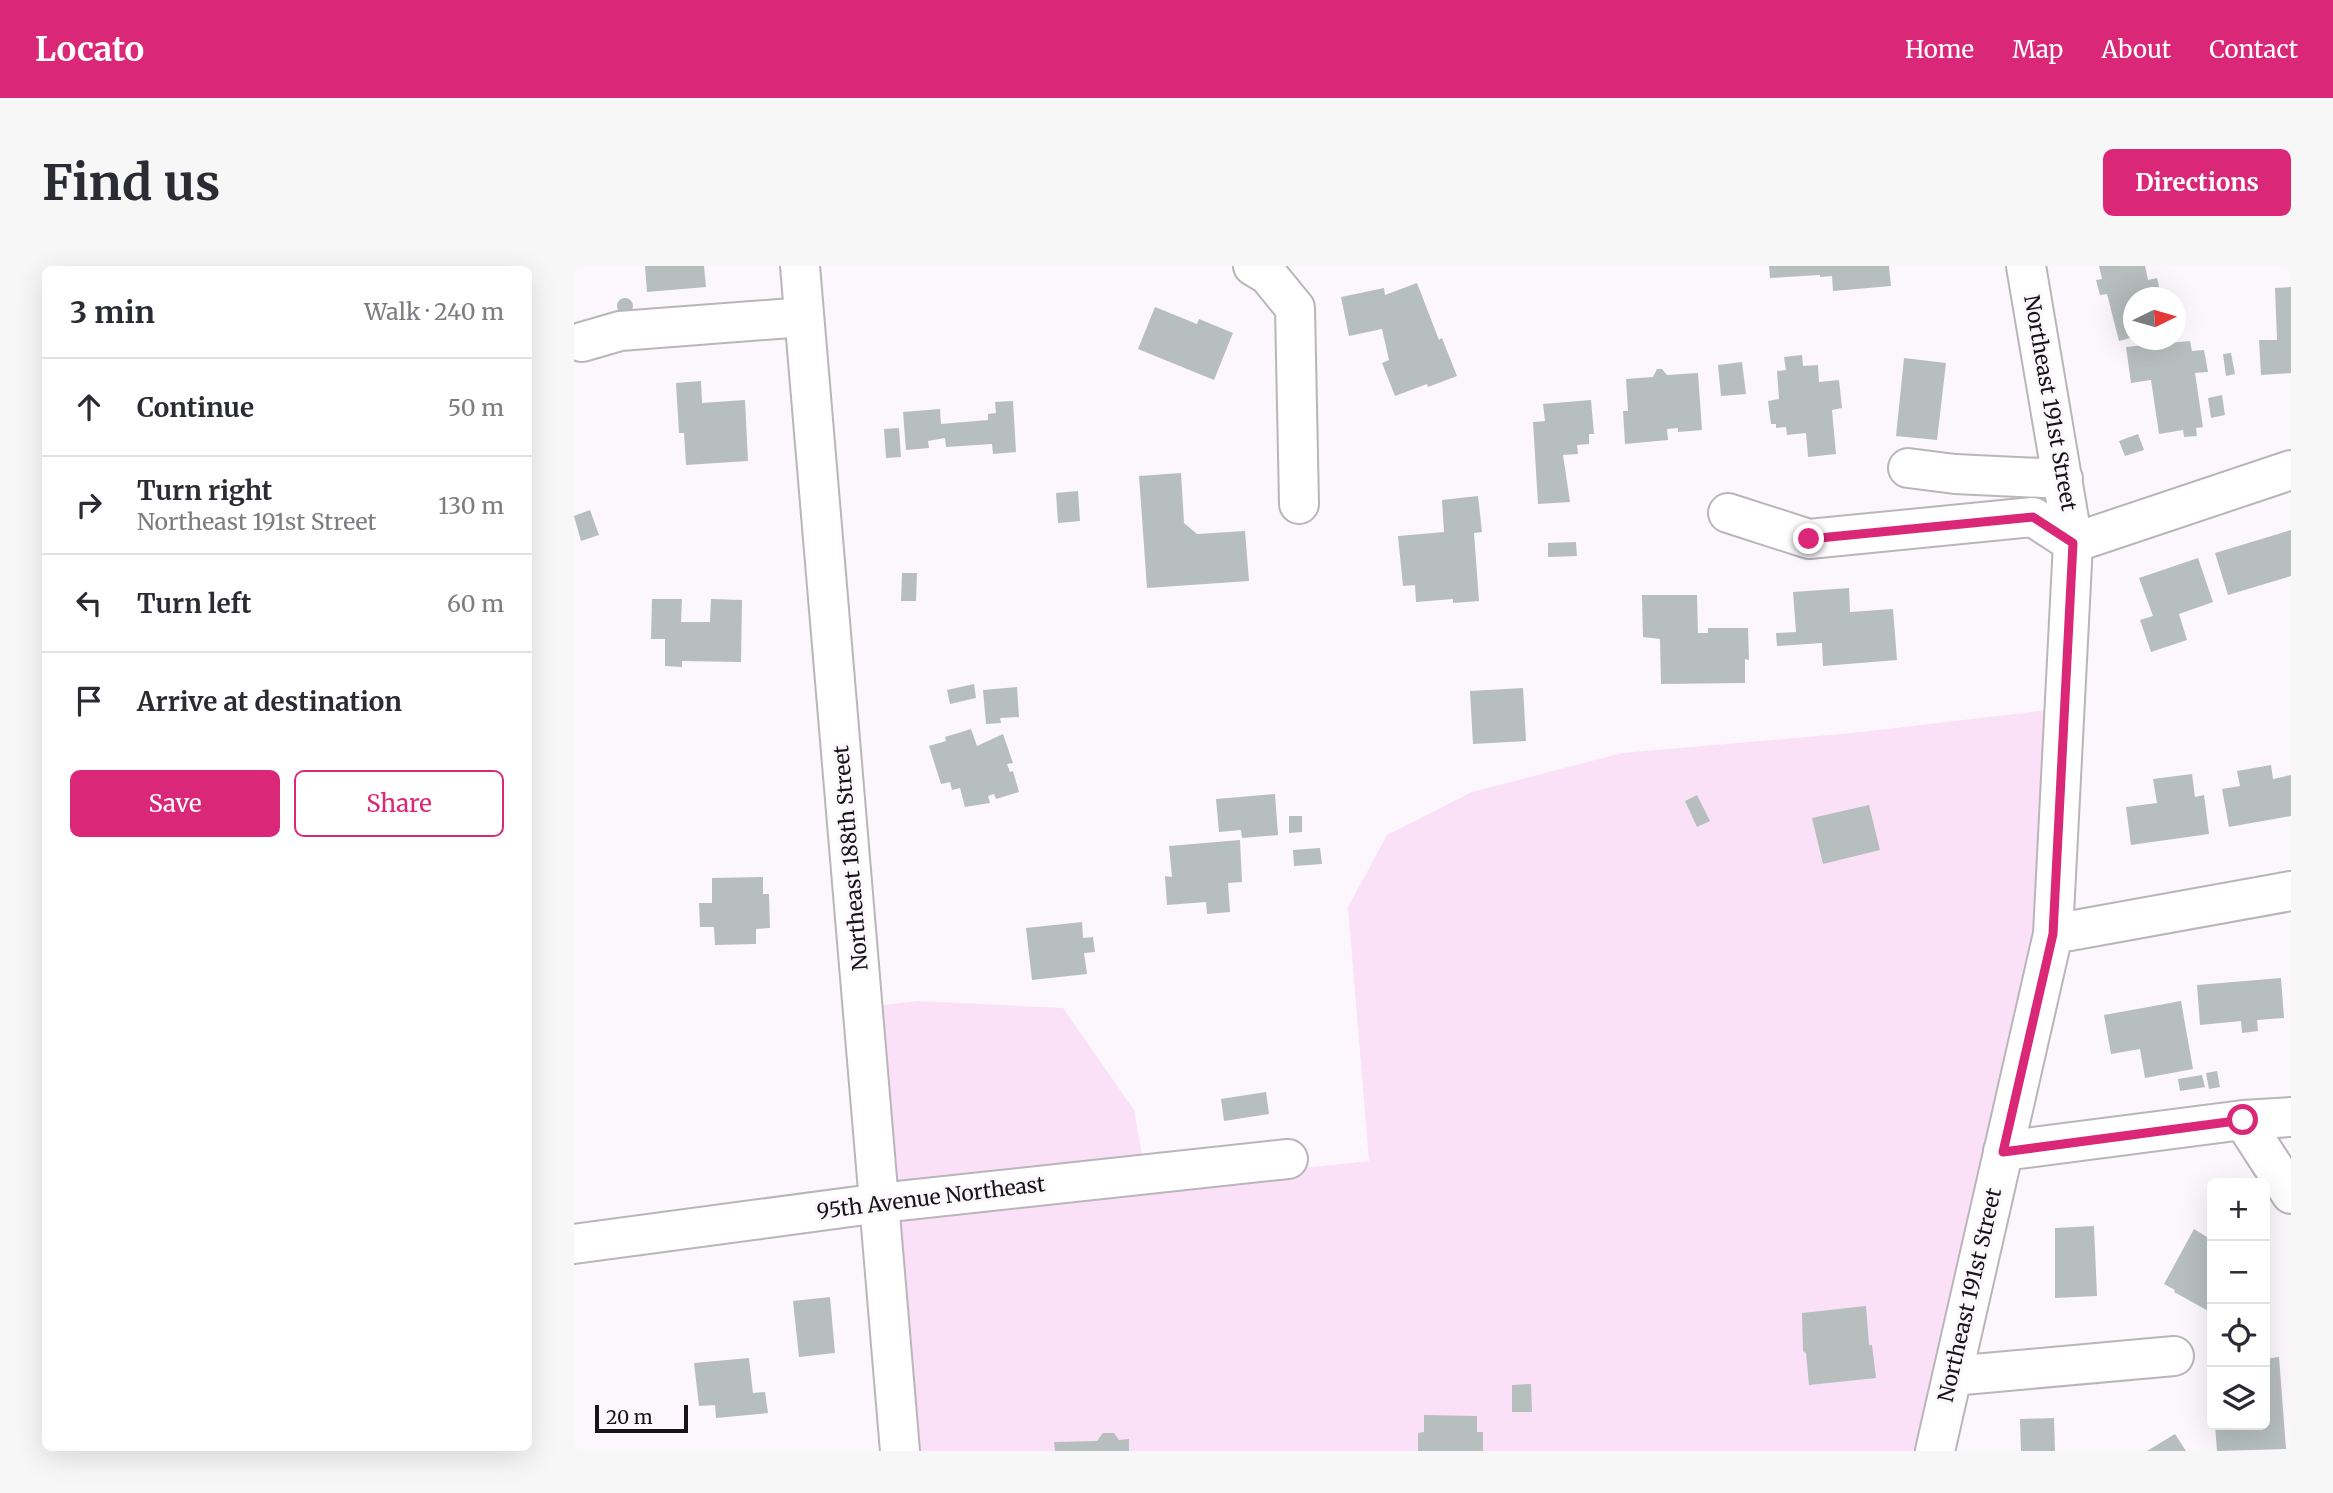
<!DOCTYPE html>
<html lang="en">
<head>
<meta charset="utf-8">
<style>
  :root { --surface:#fff; --page:#f7f7f7; --text:#2b2b33; --muted:#7c7c81; --line:#e1e1e2; --accent:#db2777 }
  body { margin:0; font-family:Merriweather,serif; background:var(--page); color:var(--text) }
  .controls { position:absolute; right:21px; bottom:21px; display:grid; overflow:hidden; border-radius:10px; box-shadow:0 7px 28px #0002 }
  .controls button { width:63px; height:63px; display:grid; place-items:center; padding:0; border:0; border-bottom:2px solid var(--line); background:var(--surface); color:var(--text); font:35px sans-serif }
  .compass { position:absolute; left:1549px; top:21px; width:63px; height:63px; border-radius:50%; background:var(--surface); box-shadow:0 7px 28px #0002; rotate:85deg }
  .scale { position:absolute; left:21px; bottom:18px; width:93px; box-sizing:border-box; padding-left:7px; border:4px solid #161516; border-top:0; font-size:19px; line-height:24px; white-space:nowrap; color:#161516; -webkit-text-stroke:5px #fcf7fc; paint-order:stroke }
  .stop { position:absolute; width:21px; height:21px; margin:-16px; border:5px solid #db2777; border-radius:50%; background:#fff }
  .stop.end { background:#db2777; border-color:#fff; box-shadow:0 2px 7px #0008 }
  .list { margin:0; padding:0; list-style:none }
  h2 { display:flex; justify-content:space-between; align-items:center; height:91px; margin:0; padding:0 28px; font-size:30px }
  h2 small { font-size:23px; font-weight:400; color:var(--muted) }
  .list li { display:grid; grid-template-columns:46px 1fr auto; gap:21px; align-items:center; box-sizing:border-box; height:98px; padding:0 28px; border-top:2px solid var(--line) }
  .list b { display:block; font-size:26px; white-space:nowrap }
  .list p { margin:0; font-size:23px; white-space:nowrap; color:var(--muted) }
  .list em { font-size:23px; font-style:normal; color:var(--muted) }
  .actions { display:flex; gap:14px; padding:21px 28px }
  .actions a { flex:1; padding:16px 0; border:2px solid var(--accent); border-radius:10px; text-align:center; font-size:24px; color:var(--accent) }
  .actions .main { background:var(--accent); color:#fff }
  .icon { flex:none; width:38px; height:38px; fill:none; stroke:currentColor; stroke-width:2; stroke-linecap:round; stroke-linejoin:round }
  .map { position:relative; flex:none; width:1717px; height:1185px; overflow:hidden; border-radius:10px }
  header { display:flex; align-items:center; gap:42px; box-sizing:border-box; height:98px; padding:0 35px; background:var(--accent); color:#fff }
  header strong { font-size:33px }
  nav { display:flex; gap:38px; margin-inline-start:auto; font-size:24px }
  .intro { display:flex; align-items:center; justify-content:space-between; box-sizing:border-box; height:168px; padding:0 42px }
  h1 { margin:0; font-size:49px }
  .button { padding:18px 32px; border-radius:10px; background:var(--accent); color:#fff; font-size:24px; font-weight:700 }
  main { display:flex; gap:42px; padding:0 42px }
  aside { flex:1; background:var(--surface); border-radius:10px; box-shadow:0 7px 28px #0002 }
  .map>svg:first-child { display:block }
</style>
</head>
<body>
<header>
<strong>Locato</strong>
<nav><a>Home</a><a>Map</a><a>About</a><a>Contact</a></nav>
</header>
<div class="intro"><h1>Find us</h1><a class="button">Directions</a></div>
<main>
<aside>
<h2>3 min<small>Walk · 240 m</small></h2>
<ul class="list">
<li><svg class="icon" aria-label="ahead" viewBox="0 0 24 24"><path d="M12 20V5M6 11l6-6 6 6"/></svg><div><b>Continue</b></div><em>50 m</em></li>
<li><svg class="icon" aria-label="right" viewBox="0 0 24 24"><path d="M7 20v-9h11M14 6l5 5-5 5"/></svg><div><b>Turn right</b><p>Northeast 191st Street</p></div><em>130 m</em></li>
<li><svg class="icon" aria-label="left" viewBox="0 0 24 24"><path d="M17 20v-9H6M10 6l-5 5 5 5"/></svg><div><b>Turn left</b></div><em>60 m</em></li>
<li><svg class="icon" aria-label="arrive" viewBox="0 0 24 24"><path d="M6 21V4h12l-3 4 3 4H6"/></svg><div><b>Arrive at destination</b></div></li>
</ul>
<div class="actions"><a class="main">Save</a><a>Share</a></div>
</aside>
<div class="map">
<svg width="1717" height="1185" viewBox="0 0 1717 1185">
  <rect width="100%" height="100%" fill="#fcf7fc"/>
  <path fill="#fbe1f8" d="M 1491,442 L 1479,668 L 1361,1185 L 327,1185 L 290,741 L 344,735 L 489,742 L 560,844 L 573,918 L 795,895 L 774,641 L 813,569 L 898,526 L 1048,487 L 1278,467 Z"/>
  <path fill="#b7bebe" d="M 71,0 L 130,0 L 132,21 L 73,26 Z
    M 1195,0 L 1315,0 L 1317,20 L 1259,25 L 1258,10 L 1246,11 L 1246,9 L 1196,12 Z
    M 1525,0 L 1571,0 L 1574,14 L 1583,12 L 1588,32 L 1560,32 L 1560,71 L 1545,75 L 1533,28 L 1526,29 L 1522,14 L 1528,13 Z
    M 843,17 L 865,74 L 868,72 L 883,110 L 854,121 L 853,118 L 821,130 L 808,97 L 815,94 L 808,63 L 775,70 L 767,31 L 810,22 L 811,29 Z
    M 1717,21 L 1717,107 L 1687,109 L 1685,74 L 1703,74 L 1701,22 Z
    M43 40a8 8 0 1 1 16 0a8 8 0 1 1-16 0Z
    M 581,41 L 623,58 L 625,53 L 659,67 L 640,114 L 564,83 Z
    M 1616,75 L 1618,85 L 1630,84 L 1634,106 L 1621,107 L 1629,161 L 1622,162 L 1623,170 L 1610,171 L 1609,164 L 1585,168 L 1577,114 L 1557,117 L 1552,81 Z
    M 1657,87 L 1661,108 L 1652,110 L 1649,88 Z
    M 1228,89 L 1229,100 L 1244,99 L 1245,116 L 1265,114 L 1268,142 L 1258,144 L 1262,188 L 1234,191 L 1232,167 L 1213,169 L 1212,161 L 1202,162 L 1202,158 L 1197,158 L 1194,135 L 1205,133 L 1203,105 L 1212,104 L 1210,91 Z
    M 1330,92 L 1372,97 L 1363,174 L 1322,170 Z
    M 1168,96 L 1172,128 L 1147,130 L 1144,99 Z
    M 1083,103 L 1088,103 L 1093,109 L 1124,107 L 1128,164 L 1104,166 L 1104,162 L 1093,163 L 1094,174 L 1051,178 L 1049,145 L 1054,145 L 1052,113 L 1079,111 Z
    M 127,115 L 128,137 L 171,134 L 174,195 L 112,199 L 110,167 L 105,167 L 102,117 Z
    M 1648,129 L 1651,149 L 1637,152 L 1634,132 Z
    M 1017,134 L 1020,168 L 1015,168 L 1015,178 L 1003,179 L 1004,188 L 989,189 L 996,236 L 964,238 L 959,156 L 971,155 L 969,138 Z
    M 439,135 L 442,186 L 419,188 L 418,178 L 372,181 L 371,172 L 354,175 L 355,182 L 332,184 L 329,146 L 366,143 L 367,158 L 414,154 L 414,148 L 422,147 L 421,136 Z
    M 325,162 L 327,191 L 312,192 L 310,163 Z
    M 1564,168 L 1570,184 L 1551,190 L 1545,175 Z
    M 607,207 L 610,257 L 623,268 L 671,265 L 675,315 L 573,322 L 565,210 Z
    M 504,225 L 506,255 L 484,257 L 482,227 Z
    M 904,230 L 908,266 L 900,267 L 905,335 L 879,337 L 879,333 L 842,336 L 841,319 L 829,320 L 824,270 L 870,266 L 868,234 Z
    M 16,244 L 25,269 L 7,275 L 0,250 Z
    M 1717,264 L 1717,310 L 1654,329 L 1641,287 Z
    M 1002,276 L 1003,290 L 974,291 L 974,277 Z
    M 1624,292 L 1639,336 L 1605,348 L 1613,374 L 1577,386 L 1566,354 L 1579,350 L 1565,312 Z
    M 328,307 L 343,307 L 342,335 L 327,335 Z
    M 1275,322 L 1276,346 L 1319,343 L 1323,394 L 1249,400 L 1248,377 L 1203,380 L 1202,367 L 1222,366 L 1219,326 Z
    M 1068,329 L 1123,329 L 1124,367 L 1134,367 L 1134,362 L 1174,362 L 1175,394 L 1171,393 L 1171,417 L 1087,418 L 1086,373 L 1069,371 Z
    M 78,333 L 108,333 L 107,356 L 136,356 L 137,333 L 168,334 L 167,396 L 108,395 L 108,401 L 91,400 L 91,373 L 77,373 Z
    M 400,418 L 402,432 L 376,438 L 373,424 Z
    M 443,421 L 445,451 L 426,452 L 427,457 L 412,458 L 409,424 Z
    M 949,422 L 952,475 L 899,478 L 896,425 Z
    M 397,463 L 403,480 L 429,468 L 439,497 L 433,498 L 436,506 L 439,505 L 445,526 L 422,533 L 420,528 L 414,530 L 416,537 L 391,541 L 386,522 L 378,524 L 376,516 L 367,518 L 355,480 L 372,475 L 371,471 Z
    M 1697,499 L 1699,513 L 1717,509 L 1717,550 L 1655,561 L 1648,523 L 1666,520 L 1663,505 Z
    M 1618,508 L 1621,531 L 1630,529 L 1635,568 L 1557,579 L 1552,541 L 1583,537 L 1579,513 Z
    M 701,528 L 704,569 L 668,572 L 667,564 L 645,566 L 642,533 Z
    M 1123,529 L 1136,555 L 1123,561 L 1111,535 Z
    M 1295,539 L 1306,584 L 1249,598 L 1238,552 Z
    M 715,550 L 728,550 L 728,566 L 715,567 Z
    M 666,574 L 668,616 L 654,617 L 656,646 L 633,648 L 632,636 L 593,639 L 591,610 L 598,611 L 595,580 Z
    M 746,582 L 748,598 L 720,600 L 719,584 Z
    M 189,611 L 189,628 L 195,628 L 196,662 L 182,663 L 182,678 L 141,679 L 140,661 L 126,661 L 125,637 L 138,637 L 138,612 Z
    M 508,656 L 509,672 L 519,671 L 521,686 L 510,687 L 513,708 L 458,714 L 452,662 Z
    M 1707,712 L 1710,752 L 1683,754 L 1684,765 L 1668,767 L 1667,755 L 1626,759 L 1623,719 Z
    M 1607,735 L 1619,803 L 1571,812 L 1566,783 L 1537,788 L 1530,749 Z
    M 1643,805 L 1646,821 L 1635,823 L 1632,807 Z
    M 1628,809 L 1631,821 L 1606,825 L 1604,813 Z
    M 692,826 L 695,848 L 650,855 L 647,833 Z
    M 1520,960 L 1523,1030 L 1481,1032 L 1481,962 Z
    M 1620,963 L 1638,974 L 1638,1047 L 1600,1026 L 1601,1024 L 1590,1018 Z
    M 256,1031 L 261,1087 L 225,1091 L 219,1035 Z
    M 1292,1040 L 1295,1079 L 1298,1079 L 1302,1112 L 1235,1119 L 1232,1087 L 1229,1085 L 1228,1047 Z
    M 1705,1091 L 1712,1183 L 1643,1185 L 1641,1159 L 1691,1159 L 1691,1093 Z
    M 175,1092 L 179,1127 L 191,1126 L 194,1147 L 142,1152 L 141,1139 L 125,1140 L 120,1097 Z
    M 957,1118 L 958,1146 L 938,1146 L 938,1119 Z
    M 850,1149 L 903,1150 L 903,1166 L 909,1166 L 909,1185 L 844,1185 L 844,1167 L 850,1166 Z
    M 1480,1152 L 1481,1185 L 1447,1185 L 1446,1153 Z
    M 529,1167 L 540,1167 L 545,1174 L 555,1173 L 555,1185 L 481,1185 L 480,1176 L 523,1175 Z
    M 1601,1168 L 1612,1185 L 1573,1185 Z"/>
  <g fill="none" stroke-linecap="round" stroke-linejoin="round">
    <g stroke="#b9b5b9" stroke-width="42">
      <path id="minor" d="M 226,0 L 326,1185
        M 679,0 L 694,9 L 721,42 L 725,238
        M 8,76 L 46,65 L 230,51
        M 1334,202 L 1381,208 L 1489,213
        M 1154,247 L 1235,273 L 1459,251 L 1499,277 L 1717,204
        M 1479,668 L 1717,625
        M 1669,854 L 1717,928
        M 1429,885 L 1669,854 L 1717,851
        M 0,978 L 306,937 L 714,893
        M 1378,1110 L 1600,1090
        M 1361,1185 L 1479,668 L 1499,277 L 1452,0"/>
    </g>
    <use href="#minor" stroke="#fff" stroke-width="38"/>
  </g>
  <g fill="none" stroke-linecap="round" stroke-linejoin="round">
    <path stroke="#db2777" stroke-width="9" d="M 1235,273 L 1459,251 L 1499,277 L 1479,668 L 1429,886 L 1669,854"/>
  </g>
  <g text-anchor="middle" stroke-width="6" stroke-linejoin="round" paint-order="stroke">
    <g font-size="21" fill="#161516" stroke="#fcf7fc">
      <text transform="translate(1476 137) rotate(80)" y="7">Northeast 191st Street</text>
      <text transform="translate(277 592) rotate(-95)" y="7">Northeast 188th Street</text>
      <text transform="translate(357 932) rotate(-7)" y="7">95th Avenue Northeast</text>
      <text transform="translate(1396 1029) rotate(-77)" y="7">Northeast 191st Street</text>
    </g>
  </g>
</svg>
<div class="controls">
<button>+</button>
<button>−</button>
<button><svg class="icon" aria-label="locate" viewBox="0 0 24 24"><circle cx="12" cy="12" r="6"/><path d="M12 2v4M12 18v4M2 12h4M18 12h4"/></svg></button>
<button><svg class="icon" aria-label="layers" viewBox="0 0 24 24"><path d="M12 4l9 5-9 5-9-5zM3 14l9 5 9-5"/></svg></button>
</div>
<svg class="compass" viewBox="-18 -18 36 36"><path d="M0-13l5 13h-10z" fill="#e53935"/><path d="M0 13l5-13h-10z" fill="#7c7c81"/></svg>
<div class="scale">20 m</div>
<div class="stop" style="left:1669px;top:854px"></div>
<div class="stop end" style="left:1235px;top:273px"></div>
</div>
</main>
</body>
</html>
